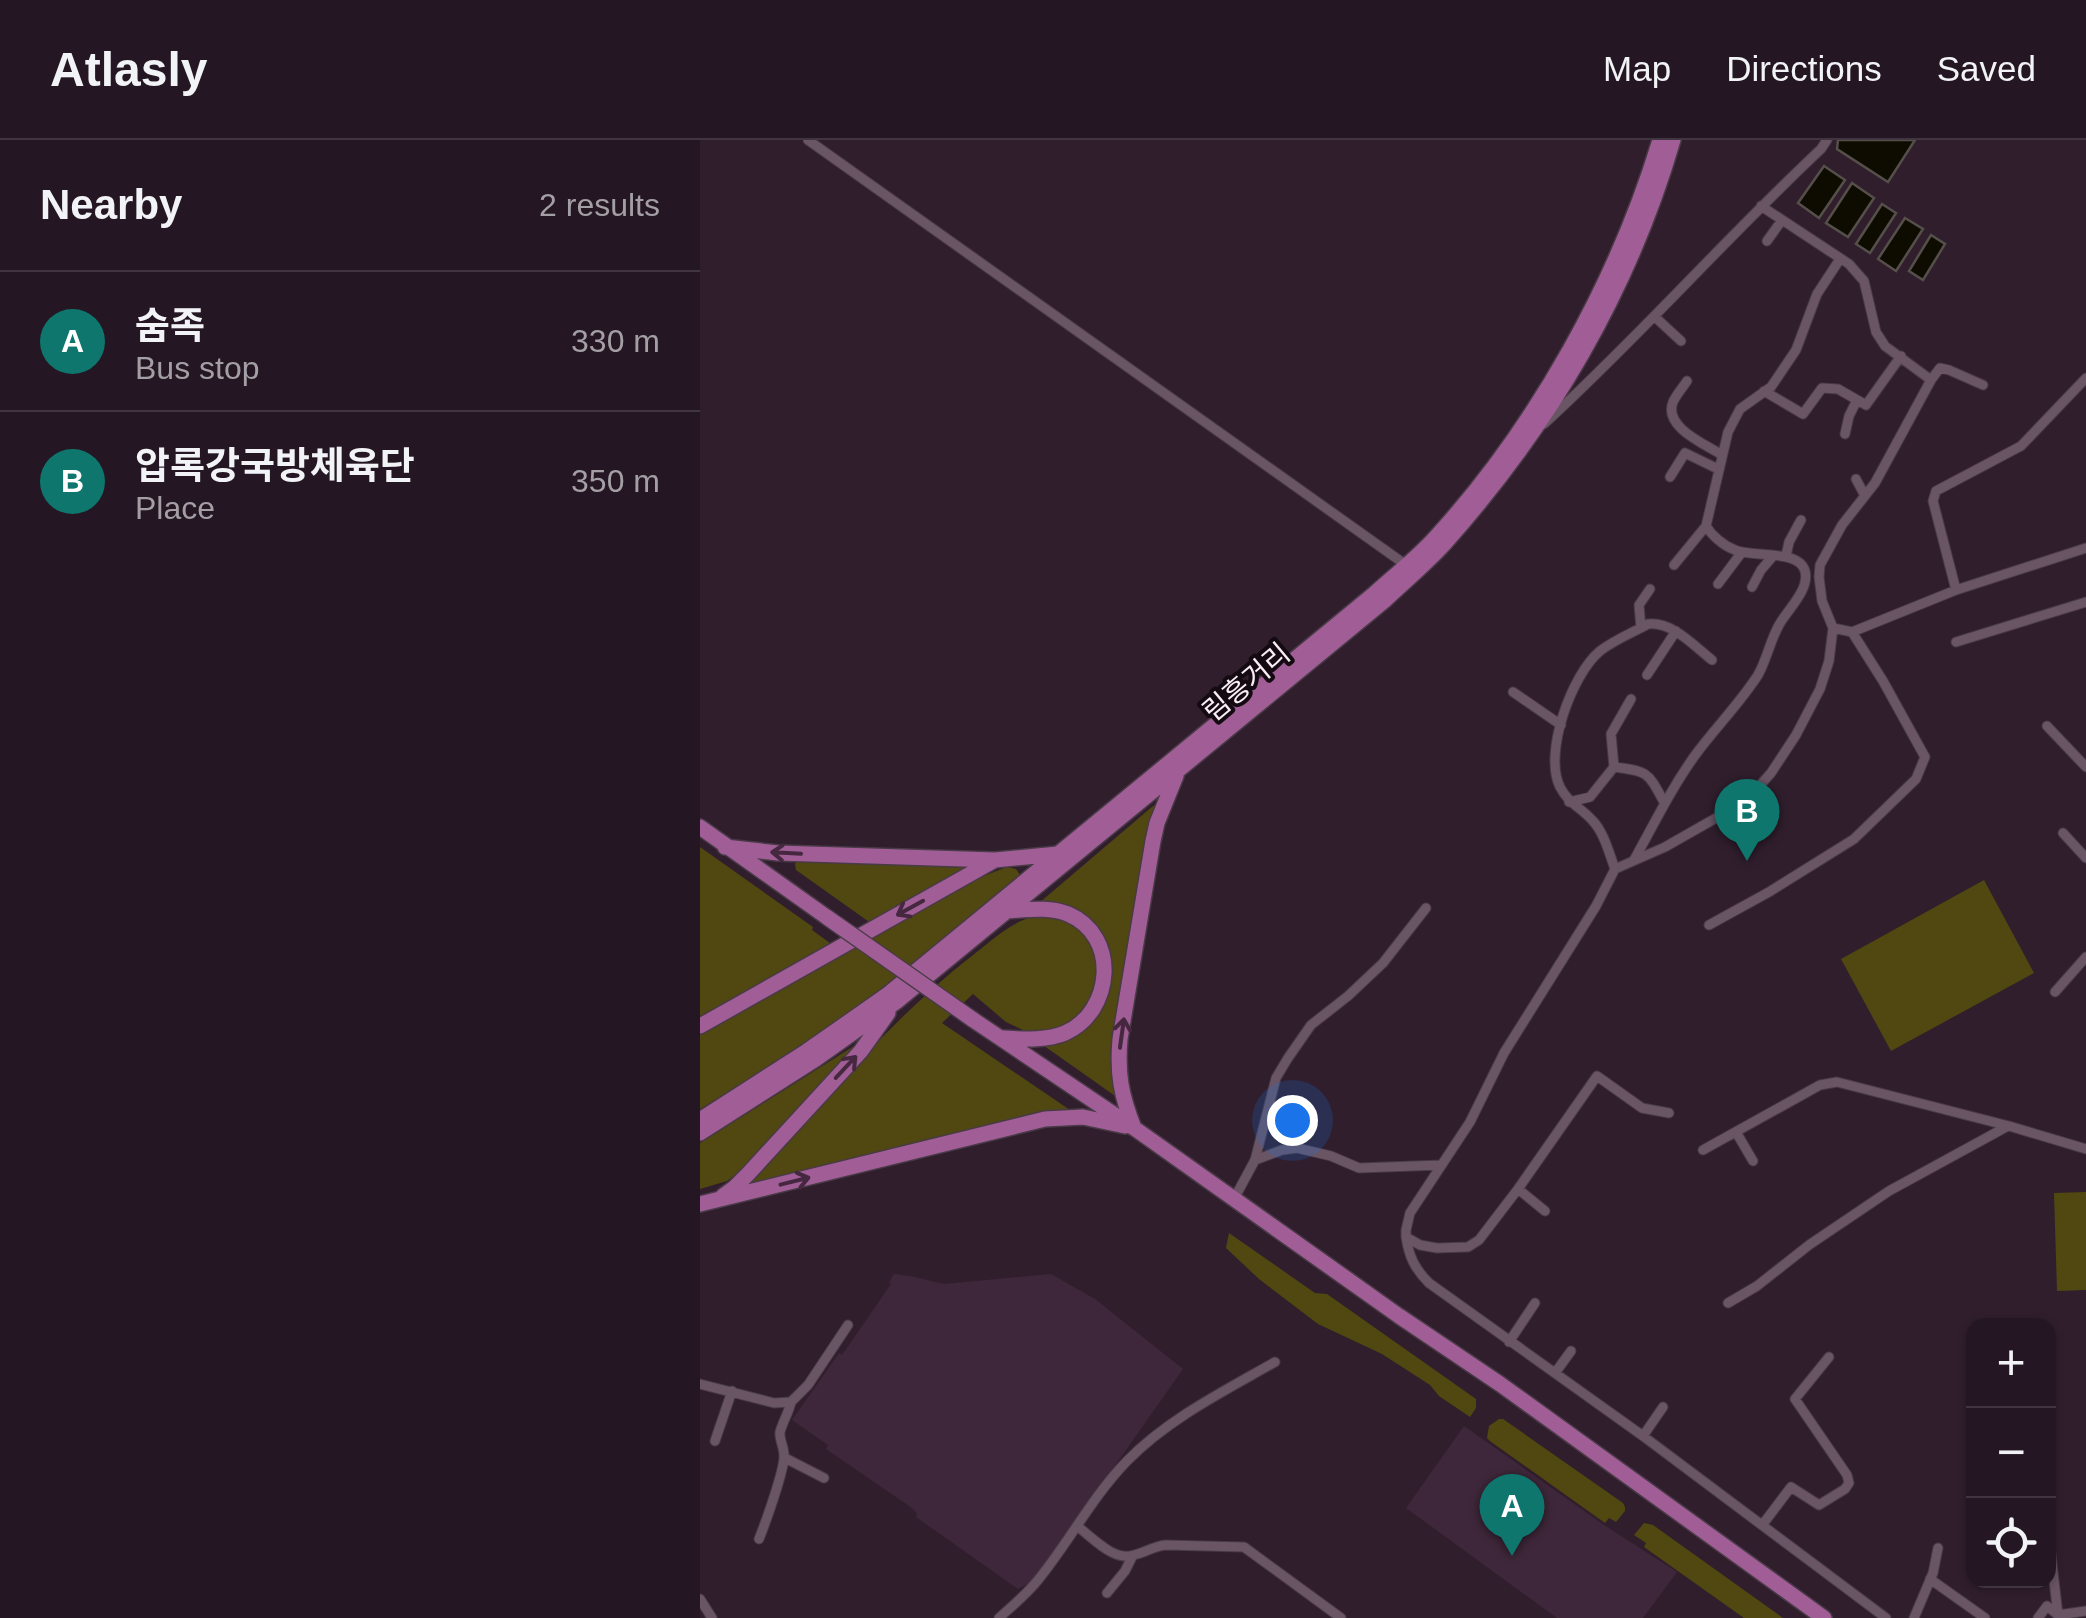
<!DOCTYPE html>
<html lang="en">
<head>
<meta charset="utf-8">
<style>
  :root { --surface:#241622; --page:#30232f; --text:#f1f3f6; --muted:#a39fa5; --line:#413540; --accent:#0f766e }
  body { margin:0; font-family:Helvetica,"Noto Sans KR",sans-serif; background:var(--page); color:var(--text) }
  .controls { position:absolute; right:30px; bottom:30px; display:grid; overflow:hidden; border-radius:20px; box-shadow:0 2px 8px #0004 }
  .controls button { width:90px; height:90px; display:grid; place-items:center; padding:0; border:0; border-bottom:2px solid var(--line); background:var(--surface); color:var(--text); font:50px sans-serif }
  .you { position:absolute; left:592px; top:980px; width:35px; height:35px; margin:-25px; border:8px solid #fff; border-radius:50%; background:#1a73e8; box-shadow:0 0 0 15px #1a73e833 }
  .badge { display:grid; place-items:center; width:65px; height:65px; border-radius:50%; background:var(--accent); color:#fff; font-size:32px; font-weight:700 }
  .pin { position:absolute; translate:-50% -82px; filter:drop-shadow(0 2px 5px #0008) }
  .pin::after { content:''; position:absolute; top:52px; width:35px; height:30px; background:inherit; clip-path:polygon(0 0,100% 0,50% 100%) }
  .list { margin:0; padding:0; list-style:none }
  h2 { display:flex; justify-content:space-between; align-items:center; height:130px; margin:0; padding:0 40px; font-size:42px }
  h2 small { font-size:32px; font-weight:400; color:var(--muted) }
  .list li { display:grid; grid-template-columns:65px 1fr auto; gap:30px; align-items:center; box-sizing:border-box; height:140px; padding:0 40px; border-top:2px solid var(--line) }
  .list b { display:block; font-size:38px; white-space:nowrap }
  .list p { margin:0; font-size:32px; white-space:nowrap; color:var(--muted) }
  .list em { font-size:32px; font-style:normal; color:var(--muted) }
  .icon { flex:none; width:55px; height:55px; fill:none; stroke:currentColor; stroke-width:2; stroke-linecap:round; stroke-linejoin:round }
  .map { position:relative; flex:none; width:1386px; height:1478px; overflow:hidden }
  header { display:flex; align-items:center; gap:60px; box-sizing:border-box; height:140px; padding:0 50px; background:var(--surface); border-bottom:2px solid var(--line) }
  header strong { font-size:48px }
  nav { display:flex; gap:55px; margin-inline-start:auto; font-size:35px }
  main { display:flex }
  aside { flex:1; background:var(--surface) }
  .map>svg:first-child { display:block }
</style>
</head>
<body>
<header>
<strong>Atlasly</strong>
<nav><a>Map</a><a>Directions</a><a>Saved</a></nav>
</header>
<main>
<aside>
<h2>Nearby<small>2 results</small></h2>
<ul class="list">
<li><span class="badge">A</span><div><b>숨족</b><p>Bus stop</p></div><em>330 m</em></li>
<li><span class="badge">B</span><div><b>압록강국방체육단</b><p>Place</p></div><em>350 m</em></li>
</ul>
</aside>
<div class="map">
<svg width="1386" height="1478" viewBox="0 0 1386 1478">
  <rect width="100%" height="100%" fill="#301e2d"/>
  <path fill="#3e273a" d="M 194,1134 L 210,1136 L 244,1144 L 351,1134 L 395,1159 L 483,1229 L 338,1435 L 333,1441 L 318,1449 L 216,1377 L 217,1374 L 212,1368 L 126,1309 L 128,1305 L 92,1280 L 139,1213 L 142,1215 L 191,1144 L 189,1142 Z
    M 764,1286 L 904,1385 L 977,1432 L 943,1478 L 857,1478 L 706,1368 Z"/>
  <path fill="#504810" d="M 457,665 L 418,958 L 340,903 L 392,880 L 401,799 L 339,763 L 453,666 Z
    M 0,707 L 113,787 L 112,790 L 134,806 L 0,880 Z
    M 97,721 L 267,724 L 268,729 L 172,784 L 96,730 L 95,724 Z
    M 307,727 L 316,729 L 320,735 L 318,738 C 265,782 211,827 155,868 C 105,904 53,937 0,969 L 0,891 L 263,744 Z
    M 1284,740 L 1334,833 L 1191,911 L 1141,819 Z
    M 331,777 L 351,777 L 365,780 L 386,796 L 399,823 L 396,855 L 366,888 L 336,893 L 323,890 L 306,882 L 273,854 L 242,883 L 370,970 L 54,1043 L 52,1038 L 55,1033 C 125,960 193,877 273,815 C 291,801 309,784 331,777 Z
    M 154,906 L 156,907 L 46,1027 L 27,1041 L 0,1049 L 0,1003 Z
    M 1386,1052 L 1386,1150 L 1357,1151 L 1354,1053 Z
    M 529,1093 L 615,1153 L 627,1154 L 776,1259 L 776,1268 L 770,1277 L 739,1256 L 730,1245 L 682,1214 L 618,1184 L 559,1139 L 526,1108 Z
    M 799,1279 L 803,1279 L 923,1363 L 925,1367 L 925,1371 L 916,1382 L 909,1378 L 905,1383 L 790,1301 L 787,1298 L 789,1286 Z
    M 944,1383 L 953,1385 L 1083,1478 L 1044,1478 L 944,1407 L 946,1403 L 934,1395 Z"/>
  <path fill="#0e0b00" stroke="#554f4a" stroke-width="2.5" d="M 1138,0 L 1215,0 L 1188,42 L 1137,9 Z
    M 1124,26 L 1145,40 L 1119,78 L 1098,63 Z
    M 1152,43 L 1174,58 L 1148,97 L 1126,83 Z
    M 1182,64 L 1196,73 L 1170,113 L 1156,104 Z
    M 1205,78 L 1223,89 L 1196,131 L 1178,119 Z
    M 1231,95 L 1245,104 L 1223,140 L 1209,131 Z"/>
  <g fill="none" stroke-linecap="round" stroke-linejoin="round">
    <g stroke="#493a47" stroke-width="11">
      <path id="minor" d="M 108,0 L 706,425
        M 1061,66 L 1149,124 L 1164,141 L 1176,192 L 1185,206 L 1231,240
        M 1067,101 L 1082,80
        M 955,177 L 981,201
        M 987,241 C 983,247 976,255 973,262 C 963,287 1005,304 1022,315
        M 1064,251 L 1103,274 L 1122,248 L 1138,249 L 1166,265 L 1201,216
        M 844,284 C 940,196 1026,98 1121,9 L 1127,0
        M 1145,294 L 1149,276 L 1157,260
        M 970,337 L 985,313 L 1018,329
        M 1156,339 L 1165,356
        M 1086,416 L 1089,402 L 1101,380
        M 974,425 L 1006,386
        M 1018,444 L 1042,412
        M 1052,447 L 1061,430 L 1073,416
        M 1256,450 L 1233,361 L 1236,351 L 1321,306 L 1386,238
        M 941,488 L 939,465 L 950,449
        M 1133,488 L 1152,492 L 1256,450 L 1386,408
        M 1256,502 L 1386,462
        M 947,535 L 976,491
        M 813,552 L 861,585
        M 1347,586 L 1386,627
        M 914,627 C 949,631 948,633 964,662
        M 869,662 L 890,657 L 914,627 L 911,594 L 931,559
        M 1363,693 L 1386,718
        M 934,720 C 954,684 972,647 996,614 C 1016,587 1040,563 1058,535 C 1067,519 1070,501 1079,485 C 1087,470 1110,450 1105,431 C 1099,409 1054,418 1035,410 C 1024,406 1012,396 1006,386 L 1028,292 L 1040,269 L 1071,247 L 1096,210 L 1117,154 L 1140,119
        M 915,729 C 909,713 904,692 892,680 C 879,666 869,664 860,647 C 843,613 872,534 900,511 C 914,500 932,493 948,484 C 972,481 994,506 1012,520
        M 1009,785 L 1069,752 L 1154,699 L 1216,639 L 1225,617 L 1183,541 L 1152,492
        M 1355,852 L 1386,817
        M 1036,992 L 1053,1021
        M 1003,1010 L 1120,945 L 1137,942 L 1309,986 L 1386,1009
        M 555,1020 L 582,1010 L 597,1008 L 631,1016 L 659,1028 L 741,1025
        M 818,1049 L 897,936 L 942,968 L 969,973
        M 534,1059 L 555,1020 L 576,938 L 588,918 L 611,885 L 648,856 L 683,823 L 726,768
        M 845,1071 L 818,1049 L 779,1100 L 768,1107 L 737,1108 L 720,1105 L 706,1097 L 706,1090 L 710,1073 L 770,982 L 804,913 L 896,766 L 915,729 L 965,707 L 1046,661 L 1071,633 L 1096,595 L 1120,549 L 1129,521 L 1133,488 L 1122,461 L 1119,437 L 1120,425 L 1142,385 L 1175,343 L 1231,240 L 1240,228 L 1249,230 L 1283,245
        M 706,1097 C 709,1117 715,1129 729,1143 L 943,1296 L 1186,1478
        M 1028,1163 L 1057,1146 L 1109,1105 L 1189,1051 L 1308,986
        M 809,1202 L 835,1163
        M 855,1233 L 871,1211
        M 0,1244 L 74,1263 L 91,1262 L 108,1245 L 148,1185
        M 943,1296 L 963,1267
        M 15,1301 L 32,1251
        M 85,1318 L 124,1338
        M 1063,1384 L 1091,1347 L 1119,1365 L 1145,1349 L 1149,1343 L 1147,1335 L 1095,1259 L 1129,1217
        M 377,1386 C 393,1398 414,1422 434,1415 C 446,1412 454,1406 466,1405 L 544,1407 L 641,1478
        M 1348,1389 L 1358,1475 L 1386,1471
        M 59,1399 C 65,1384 85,1329 84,1315 C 84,1307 79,1299 80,1292 C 83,1281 89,1272 91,1262
        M 1230,1439 L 1285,1478
        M 407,1453 L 425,1431 L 432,1417
        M 0,1459 L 12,1478
        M 299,1478 C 312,1466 327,1454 338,1440 C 369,1402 392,1357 427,1321 C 468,1279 524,1251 575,1222
        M 1214,1478 L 1233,1433 L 1238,1408
        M 1338,1478 L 1347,1466 L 1358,1475"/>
    </g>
    <g stroke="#493a47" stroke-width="18">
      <path id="primary" d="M 0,687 L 128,778
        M 25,707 L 78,713 L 295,720 L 358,714
        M 272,879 L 434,988 L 699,1176 L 800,1244 L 1124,1478
        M 0,886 L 295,720
        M 303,898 C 323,899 346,901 365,893 C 413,872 420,796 368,774 C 349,766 325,770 305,771
        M 0,980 L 107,911 L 187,855 L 674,454 C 695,435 718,417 736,397 C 837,286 917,142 960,0
        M 434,988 C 421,955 417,934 420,899 L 453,701 L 457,683 L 476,636
        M 0,993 L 116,919 L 196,862 L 684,461 C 704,442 726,424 745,403 C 849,286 929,151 973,0
        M 23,1056 L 34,1048 L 48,1034 L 161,911 L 188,873
        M 0,1064 L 345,979 L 383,977 L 425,986"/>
    </g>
    <use href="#minor" stroke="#6a5565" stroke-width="9"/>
    <use href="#primary" stroke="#a15e96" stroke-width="15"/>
    <g stroke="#493a47" stroke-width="18" stroke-linecap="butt">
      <path id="primary-bridge" d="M 128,778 L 272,879"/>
    </g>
    <use href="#primary-bridge" stroke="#a15e96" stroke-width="15"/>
  </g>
  <defs><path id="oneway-shaft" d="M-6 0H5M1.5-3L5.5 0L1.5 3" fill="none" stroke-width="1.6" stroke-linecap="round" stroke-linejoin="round" transform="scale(2.5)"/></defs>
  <g stroke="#452840">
    <use href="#oneway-shaft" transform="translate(86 713) rotate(-177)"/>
    <use href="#oneway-shaft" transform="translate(210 768) rotate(151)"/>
    <use href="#oneway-shaft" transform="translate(422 893) rotate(-82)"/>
    <use href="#oneway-shaft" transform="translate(146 927) rotate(-47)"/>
    <use href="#oneway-shaft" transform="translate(95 1041) rotate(-14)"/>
  </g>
  <g text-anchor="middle" stroke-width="8" stroke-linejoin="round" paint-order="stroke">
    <g font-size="28" fill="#faedf7" stroke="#130b11">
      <text transform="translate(546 542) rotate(-40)" y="10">림흥거리</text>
    </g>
  </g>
</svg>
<div class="controls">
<button>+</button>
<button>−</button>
<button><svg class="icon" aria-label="locate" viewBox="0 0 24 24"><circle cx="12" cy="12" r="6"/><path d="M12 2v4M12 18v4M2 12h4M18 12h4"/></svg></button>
</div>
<div class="you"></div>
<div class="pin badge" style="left:812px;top:1416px">A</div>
<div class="pin badge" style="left:1047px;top:721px">B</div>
</div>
</main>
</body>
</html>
